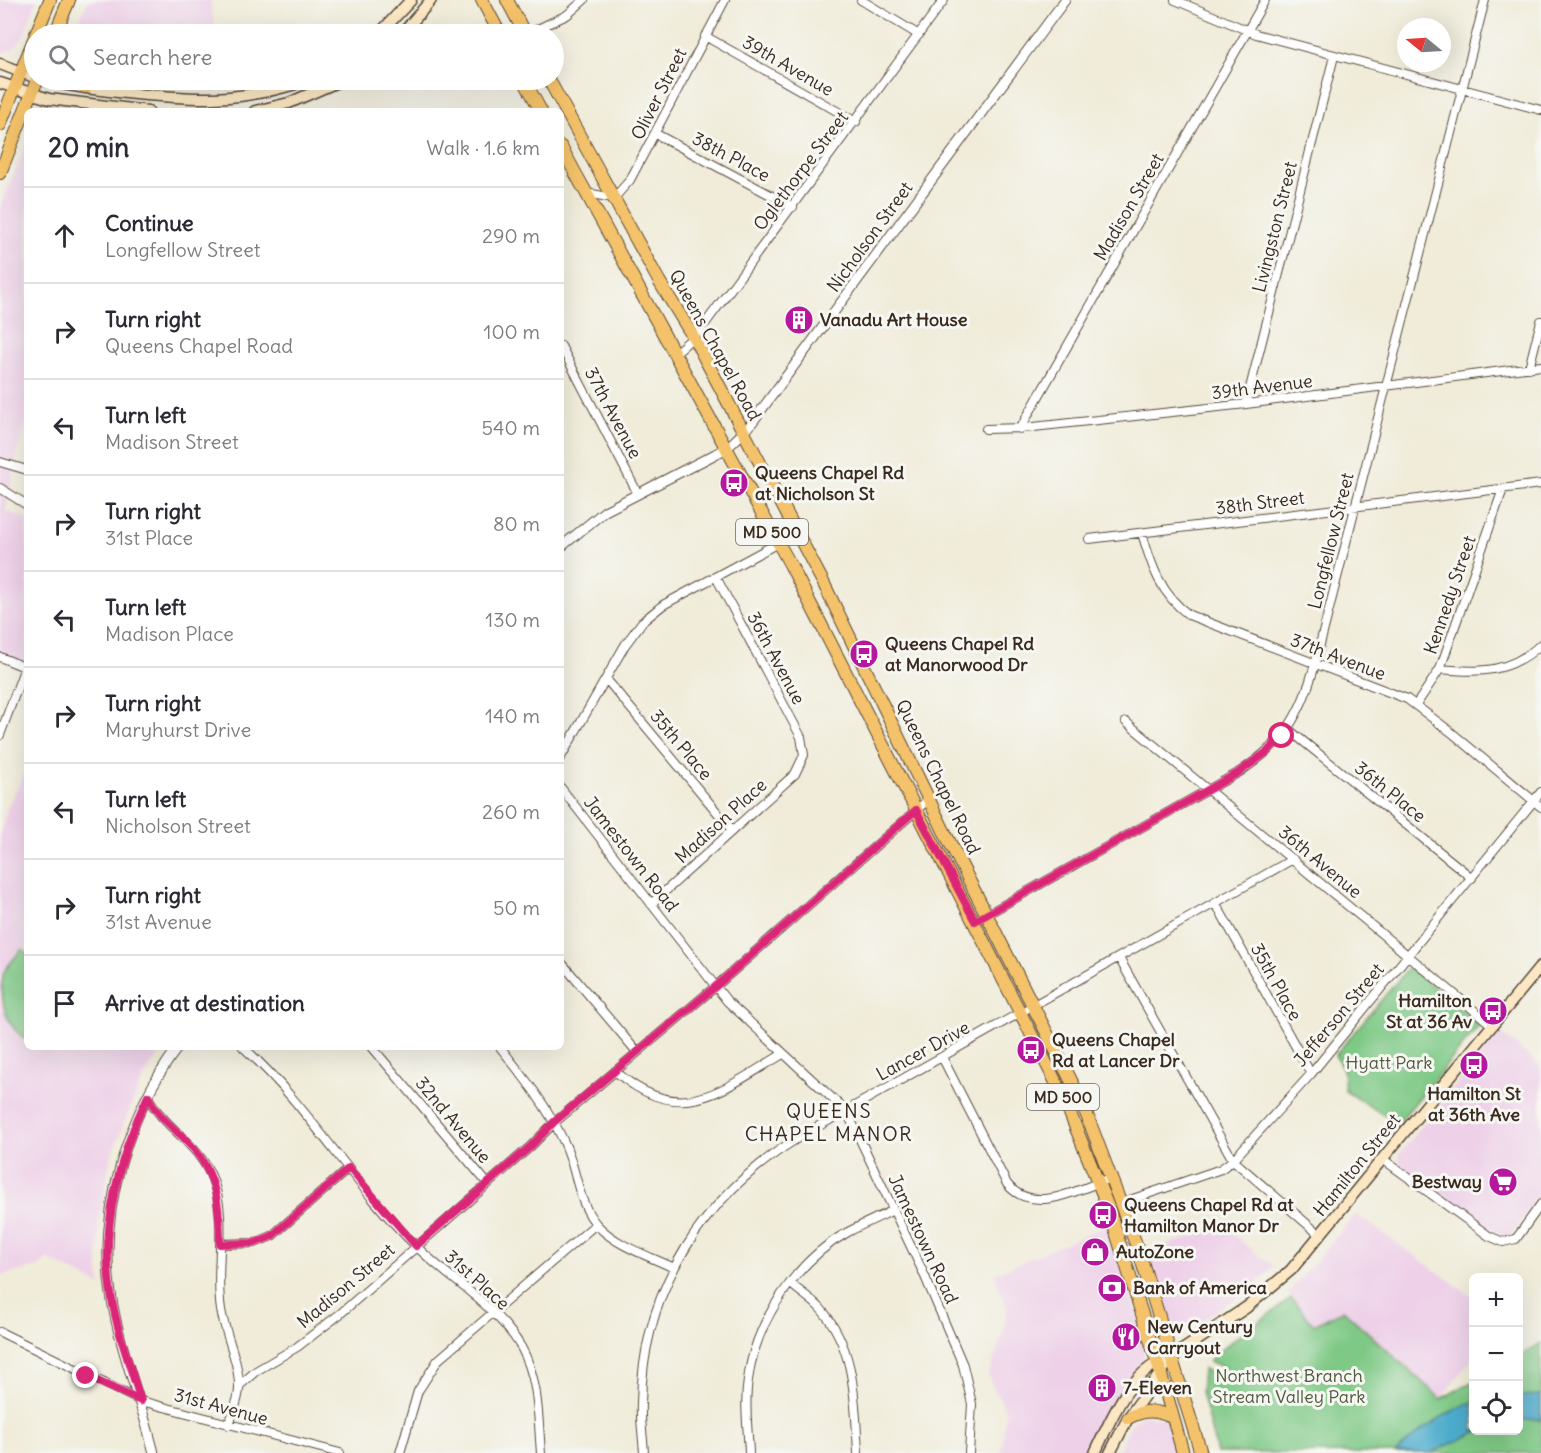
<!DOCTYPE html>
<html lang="en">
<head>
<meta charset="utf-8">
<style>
  :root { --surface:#fff; --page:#f2f2f3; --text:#2b2b33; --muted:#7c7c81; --line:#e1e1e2 }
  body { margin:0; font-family:Delius,sans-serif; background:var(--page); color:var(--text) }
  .controls { position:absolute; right:18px; bottom:18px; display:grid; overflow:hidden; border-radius:9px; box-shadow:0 6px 24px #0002 }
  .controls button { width:54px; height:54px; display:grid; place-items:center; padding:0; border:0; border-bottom:2px solid var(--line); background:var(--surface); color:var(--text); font:30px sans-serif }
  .compass { position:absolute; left:1397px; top:18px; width:54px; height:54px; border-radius:50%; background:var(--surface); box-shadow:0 6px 24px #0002; rotate:288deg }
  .stop { position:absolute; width:18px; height:18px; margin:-14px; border:4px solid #db2777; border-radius:50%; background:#fff }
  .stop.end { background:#db2777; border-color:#fff; box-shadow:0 2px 6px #0008 }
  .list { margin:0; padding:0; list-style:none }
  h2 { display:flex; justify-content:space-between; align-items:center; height:78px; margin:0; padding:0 24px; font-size:26px }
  h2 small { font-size:20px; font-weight:400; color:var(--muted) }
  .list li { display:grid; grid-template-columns:39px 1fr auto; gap:18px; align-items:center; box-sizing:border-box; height:96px; padding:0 24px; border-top:2px solid var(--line) }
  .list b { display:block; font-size:22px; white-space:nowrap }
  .list p { margin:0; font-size:20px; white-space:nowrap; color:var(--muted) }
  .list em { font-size:20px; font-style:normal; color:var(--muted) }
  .icon { flex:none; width:33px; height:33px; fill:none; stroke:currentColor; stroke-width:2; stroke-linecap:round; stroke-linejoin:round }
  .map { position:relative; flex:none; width:1541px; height:1453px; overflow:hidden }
  .search { position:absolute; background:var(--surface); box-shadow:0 6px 24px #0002; left:24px; top:24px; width:540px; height:66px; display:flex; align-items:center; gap:15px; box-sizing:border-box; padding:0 21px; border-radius:33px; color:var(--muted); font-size:22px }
  .panel { position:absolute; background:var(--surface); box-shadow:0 6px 24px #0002; left:24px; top:108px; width:540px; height:942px; border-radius:9px }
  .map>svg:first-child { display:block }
</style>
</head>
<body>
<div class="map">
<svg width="1541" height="1453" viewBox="0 0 1541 1453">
  <rect width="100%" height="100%" fill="#f6f6f2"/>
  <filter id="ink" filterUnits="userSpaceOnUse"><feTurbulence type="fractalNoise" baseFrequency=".0167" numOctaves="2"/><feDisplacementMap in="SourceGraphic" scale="12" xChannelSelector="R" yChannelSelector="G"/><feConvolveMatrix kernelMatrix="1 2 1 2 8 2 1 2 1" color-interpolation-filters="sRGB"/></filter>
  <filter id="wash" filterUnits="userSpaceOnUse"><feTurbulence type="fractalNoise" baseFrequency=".008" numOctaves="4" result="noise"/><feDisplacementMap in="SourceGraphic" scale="24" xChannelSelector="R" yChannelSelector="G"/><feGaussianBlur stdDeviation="1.35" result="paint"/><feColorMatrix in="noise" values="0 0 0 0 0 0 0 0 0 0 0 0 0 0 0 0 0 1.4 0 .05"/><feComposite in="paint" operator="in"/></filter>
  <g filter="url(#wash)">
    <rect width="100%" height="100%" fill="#f0ecd9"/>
    <path fill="#eed0e8" d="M 0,0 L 37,0 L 22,39 L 12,50 L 1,53 Z
      M 88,0 L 210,0 L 216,34 L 73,34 Z
      M 27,141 L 27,420 L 18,449 L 6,511 L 27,519 L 27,663 L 0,653 L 0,208 Z
      M 27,768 L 27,1047 L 164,1047 L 142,1080 L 111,1155 L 99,1222 L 98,1262 L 101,1286 L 48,1259 L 38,1267 L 0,1276 L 0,836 L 8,806 Z
      M 1500,1032 L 1541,1067 L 1541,1193 L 1511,1235 L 1504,1237 L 1403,1169 L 1398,1161 L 1399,1154 Z
      M 1356,1214 L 1473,1297 L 1473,1357 L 1441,1399 L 1343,1310 L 1314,1325 L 1288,1293 Z
      M 1108,1225 L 1144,1338 L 1144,1354 L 1134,1379 L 1092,1453 L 1001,1453 L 1006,1411 L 988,1376 L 1003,1335 L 1007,1308 L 994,1274 Z
      M 1224,1227 L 1274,1267 L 1250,1289 L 1199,1322 L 1180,1329 L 1170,1327 L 1146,1251 Z
      M 1143,1414 L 1167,1420 L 1179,1453 L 1117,1453 L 1130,1425 Z"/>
    <path fill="#7fc986" stroke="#5d7a52" stroke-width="1.5" d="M 22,949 L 27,953 L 27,1040 C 5,1026 0,1002 3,975 C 6,966 17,956 22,949 Z
      M 1409,967 L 1480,1025 L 1400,1121 L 1394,1121 L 1345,1091 L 1343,1069 L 1335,1055 Z
      M 1291,1298 L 1314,1325 L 1343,1310 L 1441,1399 L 1473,1381 L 1474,1430 L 1518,1430 L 1519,1356 L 1541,1343 L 1541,1453 L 1217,1453 L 1201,1392 L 1203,1369 L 1223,1377 L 1225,1368 L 1209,1361 C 1233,1336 1265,1320 1291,1298 Z"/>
    <path fill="#4eaccc" stroke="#446b75" stroke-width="1.5" d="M 1541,1395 L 1541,1419 L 1519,1420 L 1519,1396 Z
      M 1473,1402 L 1474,1430 L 1479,1431 L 1431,1453 L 1396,1453 C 1411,1436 1452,1408 1473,1402 Z"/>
  </g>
  <g filter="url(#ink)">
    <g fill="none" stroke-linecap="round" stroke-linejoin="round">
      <g stroke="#56473a" stroke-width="10">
        <path id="minor" d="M 861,0 L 919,35
          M 1175,0 L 1256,34 L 1541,110
          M 527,34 L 567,15 L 584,0
          M 705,36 L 856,122
          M 656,134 L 793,207
          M 586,193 L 614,198 L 630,180 L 725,0
          M 561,346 L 638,494
          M 674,354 L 699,332 L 944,0
          M 1529,368 L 1541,321
          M 1246,404 L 1334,56
          M 986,429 L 1024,428 L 1246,404 L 1541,366
          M 1020,429 L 1265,0
          M 0,462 L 27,470
          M 0,488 L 27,505
          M 1142,533 C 1151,565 1161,595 1189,615 L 1407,699 L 1451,732 L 1541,807
          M 1089,539 L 1541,484
          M 0,657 L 27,668
          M 1440,669 C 1480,673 1511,673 1541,644
          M 607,680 L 732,830
          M 1416,705 L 1440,669 L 1503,489
          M 1126,722 L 1493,1026
          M 1288,729 L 1472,878
          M 0,735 L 25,667
          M 561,757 L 625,645 L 642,622 L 663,605 L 778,543
          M 561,788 L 727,1001 L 847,1112 L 923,1272 L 963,1365 L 972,1404 L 969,1453
          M 651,904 L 795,774 L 804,755 L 801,737 L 716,577
          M 1216,904 L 1311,1074
          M 975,921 L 1238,773 C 1284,743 1301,716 1315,664 L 1485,0
          M 1119,958 L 1233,1160 L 1321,1236
          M 561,962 L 637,1052
          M 243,1047 C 309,1106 353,1185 416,1246 C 450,1280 496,1305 521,1347 C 539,1379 538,1417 541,1453
          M 372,1047 L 488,1184
          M 500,1047 C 524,1077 548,1107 564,1142 C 577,1168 577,1204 598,1226 C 617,1246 649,1256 674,1268
          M 942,1057 L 1007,1184 C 1033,1216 1080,1189 1112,1177
          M 615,1071 C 681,1128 720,1091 783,1054
          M 148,1097 C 164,1128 199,1144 212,1178 C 229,1220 214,1267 221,1310 C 225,1334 239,1362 239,1386 C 240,1398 232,1414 229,1425
          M 1384,1160 L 1489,1236 L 1503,1242 L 1516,1239 L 1541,1204
          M 1121,1203 L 1221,1169 L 1233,1160 L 1311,1074 L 1541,792
          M 220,1244 L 255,1243 L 272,1236 L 349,1168
          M 791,1284 C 800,1292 812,1299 820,1308 C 856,1347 855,1403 858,1453
          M 0,1332 L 141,1401 L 340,1453
          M 239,1386 L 256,1371 L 297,1347 L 340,1314 L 531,1146 L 554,1123 L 715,987 L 929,799
          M 400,1453 L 418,1391 L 438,1360 L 596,1224
          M 644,1453 C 643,1436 640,1420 641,1403 C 643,1287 705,1193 803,1135 L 1293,859
          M 749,1453 C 748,1429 744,1404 748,1380 C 755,1322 797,1260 848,1232 C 863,1224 879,1217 894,1210"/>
      </g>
      <g stroke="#56473a" stroke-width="11">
        <path id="tertiary" d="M 561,547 L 605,511 L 727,448 L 748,428 L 1065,0
          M 154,1453 C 141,1400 119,1348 111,1294 C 98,1211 128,1113 178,1047"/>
      </g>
      <g stroke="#56473a" stroke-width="13">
        <path id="secondary" d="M 379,34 L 411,0
          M 402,34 L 431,0
          M 0,64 L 34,77
          M 44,80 C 70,87 99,90 126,93 C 197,100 239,103 308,80
          M 0,83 L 49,99 L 148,111
          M 255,111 L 289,103 L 342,80
          M 1095,1453 C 1110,1421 1129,1373 1164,1360
          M 1110,1453 L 1128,1418 L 1172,1357 L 1247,1307 L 1291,1270 L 1541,966"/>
      </g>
      <g stroke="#56473a" stroke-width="14">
        <path id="primary" d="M 482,0 L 500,34
          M 507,0 L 525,34
          M 36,34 L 50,0
          M 55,34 L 69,0
          M 71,80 L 86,87
          M 524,80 L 541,111
          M 549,80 L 659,281 L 694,338 L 824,584 L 946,835 L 1082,1102 L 1139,1252 L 1201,1453
          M 0,125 L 34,39
          M 561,147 L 791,566 L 1063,1096 L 1108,1207 L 1160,1371 L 1183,1453
          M 0,173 L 37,80
          M 1128,1418 C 1145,1409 1155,1410 1172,1417"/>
      </g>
      <use href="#minor" stroke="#fff" stroke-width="8"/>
      <use href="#tertiary" stroke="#fff" stroke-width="9"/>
      <use href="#secondary" stroke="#fbe7c3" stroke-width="10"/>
      <use href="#primary" stroke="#f4c26a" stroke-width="12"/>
    </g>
  </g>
  <g fill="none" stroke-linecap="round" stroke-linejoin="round" filter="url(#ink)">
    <path stroke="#db2777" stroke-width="8" d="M 86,1376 L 141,1401 C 130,1366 117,1331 111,1294 C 100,1229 119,1155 148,1096 C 156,1114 170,1125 184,1138 C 215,1168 220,1202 220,1244 L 255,1243 L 272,1236 L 349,1168 L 416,1246 L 531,1146 L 554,1122 L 715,987 L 916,810 L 975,921 L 1238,773 L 1267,752 L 1282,736"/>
  </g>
  <defs>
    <g id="building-disc" transform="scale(1.5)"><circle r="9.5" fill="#b5179e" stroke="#f6f6f2"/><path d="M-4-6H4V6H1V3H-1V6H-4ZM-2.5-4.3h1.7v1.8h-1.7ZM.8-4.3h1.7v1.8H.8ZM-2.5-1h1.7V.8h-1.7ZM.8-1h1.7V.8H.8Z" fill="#fff"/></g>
    <g id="bus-disc" transform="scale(1.5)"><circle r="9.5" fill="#b5179e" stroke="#f6f6f2"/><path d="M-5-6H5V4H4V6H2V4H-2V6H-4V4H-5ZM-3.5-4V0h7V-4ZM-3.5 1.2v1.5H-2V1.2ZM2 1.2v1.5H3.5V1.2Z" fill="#fff"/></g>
    <g id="supermarket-disc" transform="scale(1.5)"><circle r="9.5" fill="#b5179e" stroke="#f6f6f2"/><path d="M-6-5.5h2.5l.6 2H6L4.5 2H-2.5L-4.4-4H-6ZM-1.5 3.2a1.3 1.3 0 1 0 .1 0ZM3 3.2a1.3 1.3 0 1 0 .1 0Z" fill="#fff"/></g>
    <g id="shop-disc" transform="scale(1.5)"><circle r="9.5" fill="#b5179e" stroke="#f6f6f2"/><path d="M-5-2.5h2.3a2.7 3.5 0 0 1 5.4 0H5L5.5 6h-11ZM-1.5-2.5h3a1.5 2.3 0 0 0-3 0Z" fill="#fff"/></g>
    <g id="bank-disc" transform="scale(1.5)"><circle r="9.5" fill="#b5179e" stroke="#f6f6f2"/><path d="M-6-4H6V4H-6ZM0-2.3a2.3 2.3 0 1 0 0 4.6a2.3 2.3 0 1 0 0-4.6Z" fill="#fff"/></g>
    <g id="restaurant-disc" transform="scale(1.5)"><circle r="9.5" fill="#b5179e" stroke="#f6f6f2"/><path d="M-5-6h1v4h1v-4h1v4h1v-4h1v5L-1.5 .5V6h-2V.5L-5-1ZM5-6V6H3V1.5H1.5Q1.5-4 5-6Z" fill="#fff"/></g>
  </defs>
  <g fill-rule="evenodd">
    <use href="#building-disc" x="799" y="320"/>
    <use href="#bus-disc" x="734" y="483"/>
    <use href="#bus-disc" x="864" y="654"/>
    <use href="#bus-disc" x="1493" y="1011"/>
    <use href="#bus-disc" x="1031" y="1050"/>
    <use href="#bus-disc" x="1474" y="1065"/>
    <use href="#supermarket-disc" x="1503" y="1182"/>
    <use href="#bus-disc" x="1103" y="1215"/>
    <use href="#shop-disc" x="1095" y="1252"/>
    <use href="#bank-disc" x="1112" y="1288"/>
    <use href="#restaurant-disc" x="1126" y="1337"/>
    <use href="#building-disc" x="1102" y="1388"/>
  </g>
  <g text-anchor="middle" stroke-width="6" stroke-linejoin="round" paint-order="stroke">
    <g fill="#f6f6f2" stroke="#73675e" stroke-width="1.5">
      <rect x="736" y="519" width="72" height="26" rx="4.5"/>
      <rect x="1027" y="1084" width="72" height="26" rx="4.5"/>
    </g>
    <g font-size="16" font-weight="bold" fill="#3b2a1e">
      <text x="772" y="538">MD 500</text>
      <text x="1063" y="1103">MD 500</text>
    </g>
    <g font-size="18" fill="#3b2a1e" stroke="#f6f6f2">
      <text transform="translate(788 66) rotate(30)" y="6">39th Avenue</text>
      <text transform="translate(659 94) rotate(-63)" y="6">Oliver Street</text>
      <text transform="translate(731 157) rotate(28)" y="6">38th Place</text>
      <text transform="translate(801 171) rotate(-53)" y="6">Oglethorpe Street</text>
      <text transform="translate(1129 207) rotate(-60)" y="6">Madison Street</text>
      <text transform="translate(1275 227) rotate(-76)" y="6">Livingston Street</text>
      <text transform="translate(870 237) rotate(-54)" y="6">Nicholson Street</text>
      <text transform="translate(715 345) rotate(61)" y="6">Queens Chapel Road</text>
      <text transform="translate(1262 387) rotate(-7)" y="6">39th Avenue</text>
      <text transform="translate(613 413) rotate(62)" y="6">37th Avenue</text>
      <text transform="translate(1260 503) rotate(-7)" y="6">38th Street</text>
      <text transform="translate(1331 541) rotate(-76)" y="6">Longfellow Street</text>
      <text transform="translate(1450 595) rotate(-71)" y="6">Kennedy Street</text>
      <text transform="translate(1338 657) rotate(21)" y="6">37th Avenue</text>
      <text transform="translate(776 658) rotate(62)" y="6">36th Avenue</text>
      <text transform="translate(681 745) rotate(50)" y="6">35th Place</text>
      <text transform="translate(938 777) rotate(64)" y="6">Queens Chapel Road</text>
      <text transform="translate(1390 792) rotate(39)" y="6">36th Place</text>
      <text transform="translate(721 821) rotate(-42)" y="6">Madison Place</text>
      <text transform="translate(631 854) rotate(52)" y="6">Jamestown Road</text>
      <text transform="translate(1320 862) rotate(40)" y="6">36th Avenue</text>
      <text transform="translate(1276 982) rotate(61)" y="6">35th Place</text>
      <text transform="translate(1339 1015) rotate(-50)" y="6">Jefferson Street</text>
      <text transform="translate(923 1051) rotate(-29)" y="6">Lancer Drive</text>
      <text transform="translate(453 1120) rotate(50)" y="6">32nd Avenue</text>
      <text transform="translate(1357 1165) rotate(-51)" y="6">Hamilton Street</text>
      <text transform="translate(923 1239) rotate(65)" y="6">Jamestown Road</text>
      <text transform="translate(477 1280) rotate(42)" y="6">31st Place</text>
      <text transform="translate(346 1286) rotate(-40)" y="6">Madison Street</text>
      <text transform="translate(221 1407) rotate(15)" y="6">31st Avenue</text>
    </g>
    <g font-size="18" font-weight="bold" fill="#3b2a1e" stroke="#f6f6f2" text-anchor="start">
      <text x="820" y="326">Vanadu Art House</text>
      <text x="755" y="479">Queens Chapel Rd<tspan x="755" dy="21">at Nicholson St</tspan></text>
      <text x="885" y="650">Queens Chapel Rd<tspan x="885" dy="21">at Manorwood Dr</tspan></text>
      <text x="1472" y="1007" text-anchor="end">Hamilton<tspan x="1472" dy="21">St at 36 Av</tspan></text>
      <text x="1052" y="1046">Queens Chapel<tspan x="1052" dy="21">Rd at Lancer Dr</tspan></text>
      <text x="1474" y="1100" text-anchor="middle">Hamilton St<tspan x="1474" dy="21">at 36th Ave</tspan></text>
      <text x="1482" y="1188" text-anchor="end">Bestway</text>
      <text x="1124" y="1211">Queens Chapel Rd at<tspan x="1124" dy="21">Hamilton Manor Dr</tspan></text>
      <text x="1116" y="1258">AutoZone</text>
      <text x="1133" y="1294">Bank of America</text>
      <text x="1147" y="1333">New Century<tspan x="1147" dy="21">Carryout</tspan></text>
      <text x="1123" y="1394">7-Eleven</text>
    </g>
    <g font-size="18" fill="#4f5a3d" stroke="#f6f6f2">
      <text x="1389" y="1069">Hyatt Park</text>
      <text x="1289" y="1382">Northwest Branch<tspan x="1289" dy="21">Stream Valley Park</tspan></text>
    </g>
    <g font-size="20" letter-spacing="1.5" fill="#3b2a1e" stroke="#f6f6f2">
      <text x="829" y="1118">QUEENS<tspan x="829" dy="23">CHAPEL MANOR</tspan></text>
    </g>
  </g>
</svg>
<div class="controls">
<button>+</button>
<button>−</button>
<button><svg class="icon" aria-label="locate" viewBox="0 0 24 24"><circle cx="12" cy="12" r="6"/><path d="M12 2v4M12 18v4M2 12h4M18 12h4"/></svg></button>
</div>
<svg class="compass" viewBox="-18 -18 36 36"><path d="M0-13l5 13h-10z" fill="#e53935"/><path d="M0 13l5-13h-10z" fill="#7c7c81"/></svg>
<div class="stop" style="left:1282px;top:736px"></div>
<div class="stop end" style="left:86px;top:1376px"></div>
<div class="search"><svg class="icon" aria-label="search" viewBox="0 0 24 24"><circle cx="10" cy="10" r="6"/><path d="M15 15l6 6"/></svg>Search here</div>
<section class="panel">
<h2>20 min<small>Walk · 1.6 km</small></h2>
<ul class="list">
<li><svg class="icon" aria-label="ahead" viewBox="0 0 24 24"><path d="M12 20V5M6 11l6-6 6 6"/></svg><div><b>Continue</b><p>Longfellow Street</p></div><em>290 m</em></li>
<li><svg class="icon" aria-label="right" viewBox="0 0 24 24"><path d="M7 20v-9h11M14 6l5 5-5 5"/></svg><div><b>Turn right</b><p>Queens Chapel Road</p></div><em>100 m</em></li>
<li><svg class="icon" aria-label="left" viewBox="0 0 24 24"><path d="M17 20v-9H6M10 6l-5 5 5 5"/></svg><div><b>Turn left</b><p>Madison Street</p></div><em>540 m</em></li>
<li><svg class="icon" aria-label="right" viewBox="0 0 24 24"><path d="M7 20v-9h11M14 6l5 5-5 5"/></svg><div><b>Turn right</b><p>31st Place</p></div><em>80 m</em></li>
<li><svg class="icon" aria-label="left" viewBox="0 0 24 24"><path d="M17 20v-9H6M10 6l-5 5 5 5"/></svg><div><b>Turn left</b><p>Madison Place</p></div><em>130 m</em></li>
<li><svg class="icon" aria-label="right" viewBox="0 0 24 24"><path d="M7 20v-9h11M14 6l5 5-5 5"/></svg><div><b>Turn right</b><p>Maryhurst Drive</p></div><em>140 m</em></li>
<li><svg class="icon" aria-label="left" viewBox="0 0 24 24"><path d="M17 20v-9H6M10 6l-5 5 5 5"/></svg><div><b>Turn left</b><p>Nicholson Street</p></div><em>260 m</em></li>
<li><svg class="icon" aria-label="right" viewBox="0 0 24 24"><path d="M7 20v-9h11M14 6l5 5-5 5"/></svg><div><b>Turn right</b><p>31st Avenue</p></div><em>50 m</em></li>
<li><svg class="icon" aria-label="arrive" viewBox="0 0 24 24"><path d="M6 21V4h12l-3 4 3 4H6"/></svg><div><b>Arrive at destination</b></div></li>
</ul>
</section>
</div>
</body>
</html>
